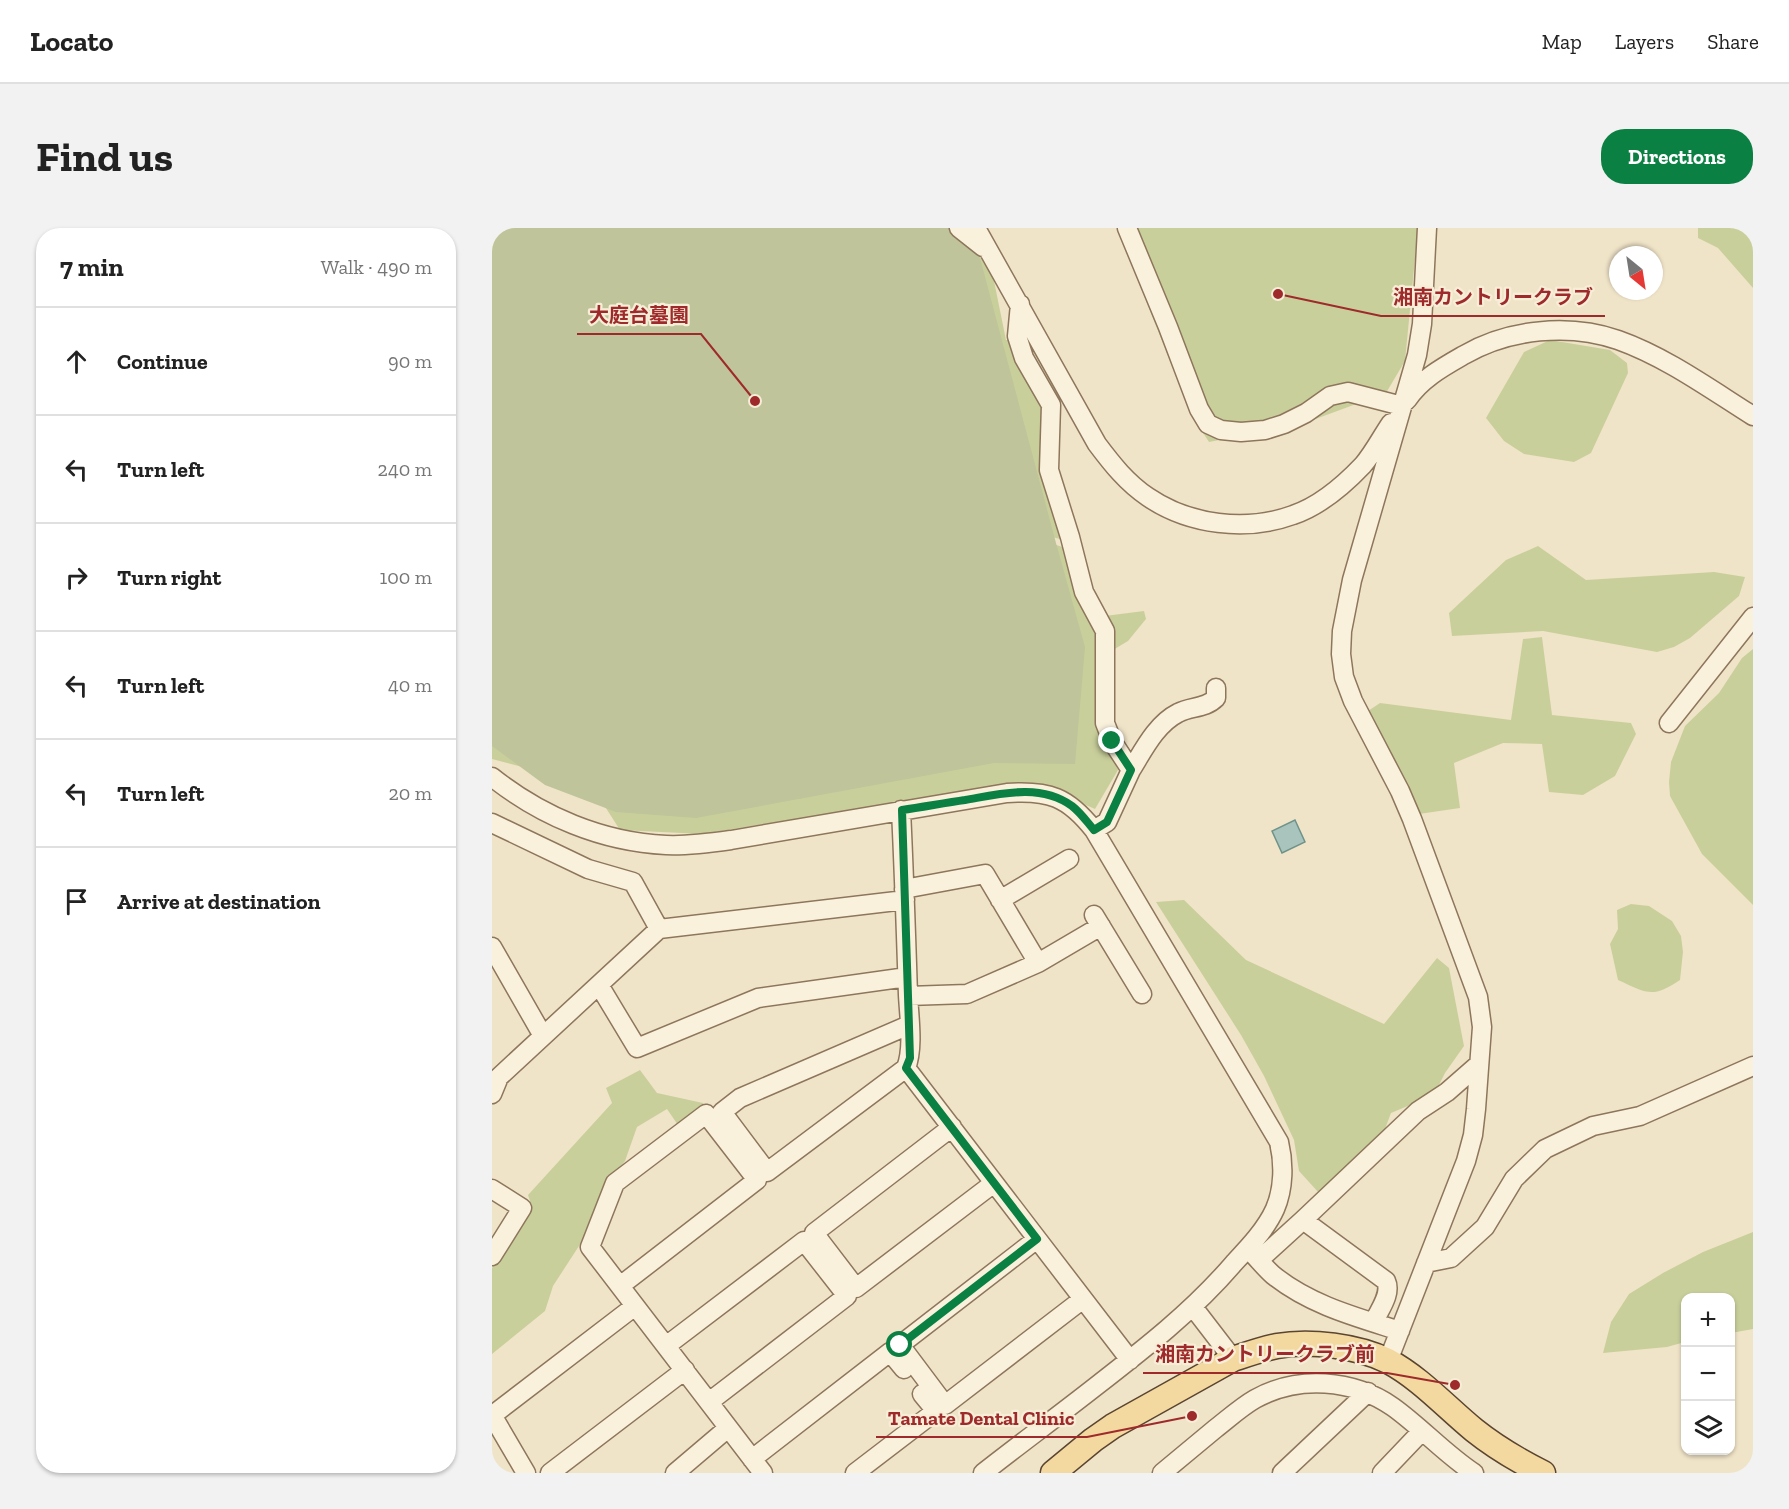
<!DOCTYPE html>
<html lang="en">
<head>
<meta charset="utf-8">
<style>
  :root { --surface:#fff; --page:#f2f2f2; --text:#222; --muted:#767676; --line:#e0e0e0; --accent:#0b8043 }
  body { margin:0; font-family:"Zilla Slab","Noto Sans JP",serif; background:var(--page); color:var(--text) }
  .controls { position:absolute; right:18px; bottom:18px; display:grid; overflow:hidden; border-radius:12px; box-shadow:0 2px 4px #0004 }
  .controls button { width:54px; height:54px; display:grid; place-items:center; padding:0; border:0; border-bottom:2px solid var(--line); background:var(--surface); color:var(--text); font:30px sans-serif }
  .compass { position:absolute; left:1117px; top:18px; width:54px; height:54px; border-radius:50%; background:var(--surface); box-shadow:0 2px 4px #0004; rotate:150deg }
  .stop { position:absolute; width:18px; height:18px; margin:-14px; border:4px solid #0b8043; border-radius:50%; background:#fff }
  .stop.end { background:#0b8043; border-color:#fff; box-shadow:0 2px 6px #0008 }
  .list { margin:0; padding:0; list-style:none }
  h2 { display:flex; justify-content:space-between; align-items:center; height:78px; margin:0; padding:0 24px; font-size:26px }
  h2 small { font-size:20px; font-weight:400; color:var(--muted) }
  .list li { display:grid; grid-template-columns:39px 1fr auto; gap:18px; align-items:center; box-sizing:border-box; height:108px; padding:0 24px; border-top:2px solid var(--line) }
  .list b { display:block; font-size:22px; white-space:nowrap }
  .list em { font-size:20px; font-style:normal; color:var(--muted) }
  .icon { flex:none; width:33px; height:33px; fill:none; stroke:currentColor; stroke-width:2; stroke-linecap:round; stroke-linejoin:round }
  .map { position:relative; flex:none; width:1261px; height:1245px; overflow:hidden; border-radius:24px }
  header { display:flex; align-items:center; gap:36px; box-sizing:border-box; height:84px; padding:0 30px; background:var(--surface); border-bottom:2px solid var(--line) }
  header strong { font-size:28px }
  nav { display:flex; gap:33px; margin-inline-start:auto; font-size:21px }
  .intro { display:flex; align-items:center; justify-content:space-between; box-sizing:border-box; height:144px; padding:0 36px }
  h1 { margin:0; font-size:42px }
  .button { padding:15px 27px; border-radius:24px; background:var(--accent); color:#fff; font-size:21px; font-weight:700 }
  main { display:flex; gap:36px; padding:0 36px }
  aside { flex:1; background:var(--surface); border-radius:24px; box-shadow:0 2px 4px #0004 }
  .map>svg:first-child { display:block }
</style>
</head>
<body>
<header>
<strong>Locato</strong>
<nav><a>Map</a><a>Layers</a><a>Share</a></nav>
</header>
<div class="intro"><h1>Find us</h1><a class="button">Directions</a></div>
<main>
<aside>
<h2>7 min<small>Walk · 490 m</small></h2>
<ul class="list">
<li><svg class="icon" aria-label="ahead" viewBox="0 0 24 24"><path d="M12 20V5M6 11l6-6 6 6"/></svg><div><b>Continue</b></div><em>90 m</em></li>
<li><svg class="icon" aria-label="left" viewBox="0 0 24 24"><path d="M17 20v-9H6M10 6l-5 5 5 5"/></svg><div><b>Turn left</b></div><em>240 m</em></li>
<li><svg class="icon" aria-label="right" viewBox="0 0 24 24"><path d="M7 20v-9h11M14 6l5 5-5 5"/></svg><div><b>Turn right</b></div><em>100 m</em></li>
<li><svg class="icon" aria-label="left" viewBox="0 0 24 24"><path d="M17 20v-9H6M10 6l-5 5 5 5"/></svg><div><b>Turn left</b></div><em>40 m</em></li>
<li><svg class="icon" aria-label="left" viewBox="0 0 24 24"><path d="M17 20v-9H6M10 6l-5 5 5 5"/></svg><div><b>Turn left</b></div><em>20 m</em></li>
<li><svg class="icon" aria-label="arrive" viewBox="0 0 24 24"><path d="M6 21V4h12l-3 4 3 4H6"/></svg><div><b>Arrive at destination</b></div></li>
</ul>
</aside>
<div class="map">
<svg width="1261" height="1245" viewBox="0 0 1261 1245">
  <rect width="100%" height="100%" fill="#f0e4c8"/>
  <path fill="#c9cf9b" d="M 468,0 L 501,48 L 514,112 L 533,112 L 568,179 L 553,186 L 557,274 L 572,312 L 548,306 Z
    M 625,0 L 926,0 L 913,133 L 894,165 L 810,196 L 717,214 L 700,188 Z
    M 1206,0 L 1261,0 L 1261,60 L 1226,20 L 1206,10 Z
    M 1058,112 L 1118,122 L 1135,135 L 1136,145 L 1099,225 L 1082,234 L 1032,226 L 1012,213 L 994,190 L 1032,124 Z
    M 550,312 L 576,321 L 597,390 L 652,383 L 654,391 L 636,413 L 606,431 L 604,494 L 626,542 L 603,581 L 550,558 L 522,556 L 210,606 L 128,602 L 94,549 L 46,543 L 0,531 L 0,417 Z
    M 1046,318 L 1094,352 L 1222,344 L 1253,349 L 1247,368 L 1198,410 L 1182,419 L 1165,424 L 1051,403 L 960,408 L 957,385 L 1014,332 Z
    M 1050,409 L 1060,487 L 1139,495 L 1144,506 L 1123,548 L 1091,567 L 1057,564 L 1050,516 L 1011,515 L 962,535 L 968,580 L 927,586 L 876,483 L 888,475 L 1019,492 L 1031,411 Z
    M 1261,421 L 1261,677 L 1210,626 L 1178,568 L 1177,554 L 1179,534 L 1193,498 L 1227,465 L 1250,430 Z
    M 692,672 L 754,732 L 892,796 L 945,730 L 957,740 L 972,818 L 953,845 L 942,867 L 899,885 L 890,909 L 827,965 L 807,943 L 802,912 L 772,848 L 749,807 L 664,674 Z
    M 1139,676 L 1157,678 L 1180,693 L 1189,708 L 1191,724 L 1188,752 C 1160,771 1155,765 1126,752 L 1118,716 L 1126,701 L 1125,682 Z
    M 148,842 L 165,865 L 211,875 L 213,885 L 188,900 L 175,881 L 145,899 L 133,933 L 116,954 L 98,1001 L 61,1058 L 53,1083 L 0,1126 L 0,1040 L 40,979 L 36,967 L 120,875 L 114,860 Z
    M 1261,1004 L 1261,1101 L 1239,1105 L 1238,1070 L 1194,1070 L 1193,1114 L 1175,1119 L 1111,1125 L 1119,1094 L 1137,1066 L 1171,1045 L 1211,1024 Z"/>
  <path fill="#bfc49a" d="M 0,0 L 464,0 L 488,30 L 564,315 L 593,419 L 583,536 L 502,535 L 204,590 L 124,584 L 53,557 L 0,518 Z"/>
  <path fill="#a9c4bc" stroke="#6f938a" stroke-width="1.5" d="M 803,592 L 813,614 L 790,625 L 780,603 Z"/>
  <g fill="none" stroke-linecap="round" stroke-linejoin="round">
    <g stroke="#8d765c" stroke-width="21">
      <path id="minor" d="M 467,0 L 491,19
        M 484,0 L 605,216 C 620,236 635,255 656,269 C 697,297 754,304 801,287 C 828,278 852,257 871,237 C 882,224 890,208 899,195
        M 635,0 L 676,99 L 707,181 L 716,196 L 729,202 L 749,204 L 773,202 L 792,196 L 814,185 L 838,168 L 856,164 L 910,178
        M 528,76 L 525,108 L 532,130 L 559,177 L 557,242 L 578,309 L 592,364 L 613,403 L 613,495 L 620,513 L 639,542 L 615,594 L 602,602
        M 915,172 C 929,151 951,139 972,127 C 1017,101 1077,95 1126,112 C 1174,129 1218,161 1261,188
        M 1177,495 L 1261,389
        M 639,542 C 651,523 664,496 686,485 C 699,478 713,481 724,470 L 724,460
        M 0,549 C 49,588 110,614 174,617 C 196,618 218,615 239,612 L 515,565 C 557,562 576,569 602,602 L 787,914 C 792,935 792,960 783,981 C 774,1001 757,1019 742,1035 C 701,1083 652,1121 603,1159 C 566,1188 528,1216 491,1245
        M 409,582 C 412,644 414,705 416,767 C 417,788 422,820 414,840 L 275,944 L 230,884 L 248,870 L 417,797
        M 0,595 L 96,641 L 141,654 L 167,701
        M 412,661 L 493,646 L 546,735 L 475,766 L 416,768
        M 508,672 L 577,631
        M 602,687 L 650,766
        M 0,719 L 51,808
        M 546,735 L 609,698
        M 107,757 L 145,820 L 266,770 L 415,749
        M 414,840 L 638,1132
        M 0,866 L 7,849 L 167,701 L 413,672
        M 460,899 L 322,1005 L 364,1060 L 502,955
        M 0,961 L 30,980 L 0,1028
        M 811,992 L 894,1053 C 900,1066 887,1082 882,1094
        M 545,1011 L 408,1117 L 453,1177 L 591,1071
        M 758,1023 C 766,1031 773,1040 781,1047 C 818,1077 864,1089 908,1103
        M 767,1032 L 811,992 L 926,883 L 955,864 L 987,836
        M 934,1035 L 959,1030 L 993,999 L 1022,951 L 1053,921 L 1101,898 L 1148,888 L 1261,838
        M 128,1058 L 265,952 L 214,886 L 123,955 L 98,1019 L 271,1245
        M 701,1079 L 741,1131
        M 174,1118 L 312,1013 L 355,1068 L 217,1174
        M 896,1133 L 974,933 L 981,907 L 984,881 L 990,799 L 986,769 L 920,591 L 908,563 L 861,473 L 852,449 L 849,426 L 850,403 L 860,352 L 925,127 L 930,96 L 935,0
        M 260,1231 L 398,1124 L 412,1141
        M 34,1245 L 3,1192 L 2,1186 L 143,1078
        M 58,1245 L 193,1142
        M 183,1245 L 236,1200
        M 363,1245 L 444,1183 L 430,1166
        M 670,1245 C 688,1230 705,1216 723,1201 C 736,1191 749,1179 763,1171 C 806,1147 861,1151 901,1179 C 929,1199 953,1226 982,1245
        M 790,1245 L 876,1164
        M 890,1245 L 930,1203"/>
    </g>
    <g stroke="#5b4430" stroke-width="27">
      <path id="major" d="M 561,1245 L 601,1212 L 621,1198 L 741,1131 C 756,1126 770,1121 785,1118 C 818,1112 866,1118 896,1133 C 928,1150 954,1179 982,1202 C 1002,1218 1027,1233 1051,1245"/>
    </g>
    <use href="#minor" stroke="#faf1dc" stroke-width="18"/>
    <use href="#major" stroke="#f3d9a0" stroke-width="24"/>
  </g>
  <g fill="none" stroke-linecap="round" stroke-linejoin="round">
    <path stroke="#0b8043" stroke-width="8" d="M 408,1117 L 545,1011 L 414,840 L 418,830 L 410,582 C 431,579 452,575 473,572 C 508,566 548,555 580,578 C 589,585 595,594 602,602 L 615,594 L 639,542 L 620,513"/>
  </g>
  <path fill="none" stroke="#9e2a2b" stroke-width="2" d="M786 66L889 88H1113M263 173L209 106H85M963 1157L895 1145H651M700 1188L595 1209H384"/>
  <g fill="#9e2a2b" stroke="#f7eed8" stroke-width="2">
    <circle cx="786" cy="66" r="6"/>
    <circle cx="263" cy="173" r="6"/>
    <circle cx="963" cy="1157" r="6"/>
    <circle cx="700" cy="1188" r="6"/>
  </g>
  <g font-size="20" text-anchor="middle" font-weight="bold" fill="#9e2a2b" stroke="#f7eed8" stroke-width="4.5" stroke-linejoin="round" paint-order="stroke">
    <text x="1001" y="76">湘南カントリークラブ</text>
    <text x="147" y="94">大庭台墓園</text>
    <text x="773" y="1133">湘南カントリークラブ前</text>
    <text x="489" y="1197">Tamate Dental Clinic</text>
  </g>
</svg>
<div class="controls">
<button>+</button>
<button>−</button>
<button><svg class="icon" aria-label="layers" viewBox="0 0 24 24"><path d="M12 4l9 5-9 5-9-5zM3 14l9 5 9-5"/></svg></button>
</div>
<svg class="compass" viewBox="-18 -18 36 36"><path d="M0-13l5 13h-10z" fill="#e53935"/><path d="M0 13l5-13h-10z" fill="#767676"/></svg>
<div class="stop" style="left:408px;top:1117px"></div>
<div class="stop end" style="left:620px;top:513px"></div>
</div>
</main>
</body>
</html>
